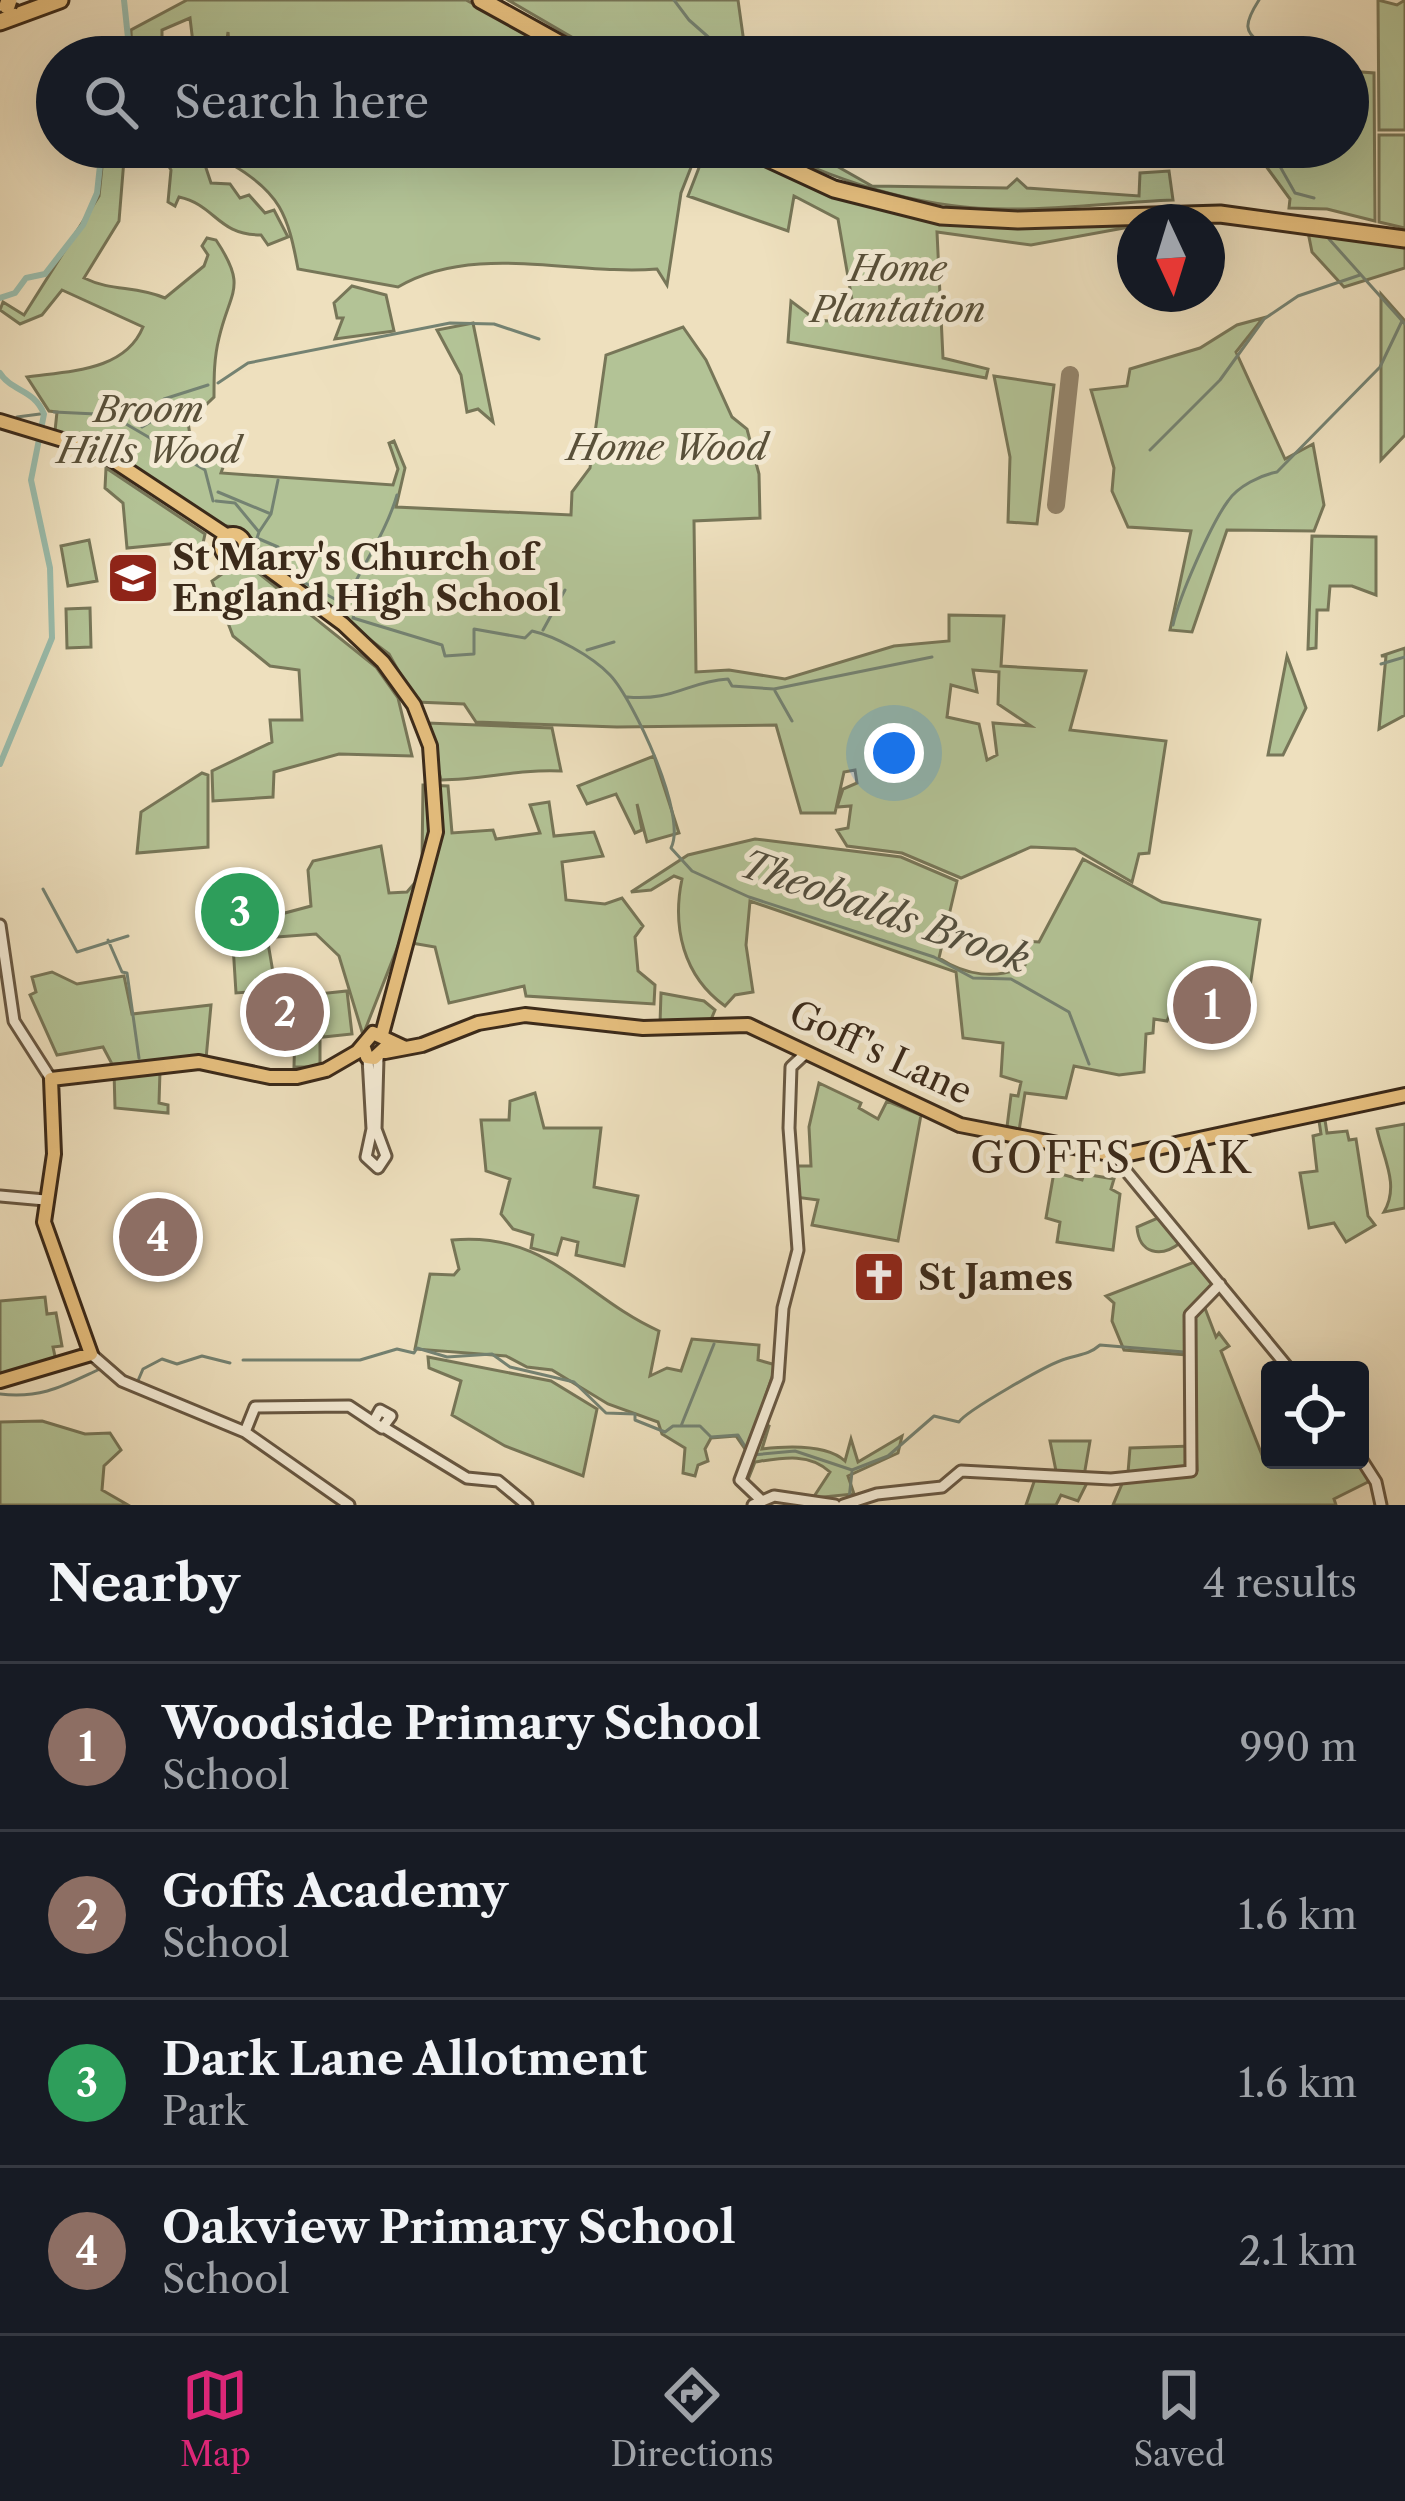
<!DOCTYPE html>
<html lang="en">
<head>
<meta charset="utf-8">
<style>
  :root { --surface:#171b24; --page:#20242c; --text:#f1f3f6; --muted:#9ea1a6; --line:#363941; --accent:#db2777 }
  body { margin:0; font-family:"Libre Caslon Text",serif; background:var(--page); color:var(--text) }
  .controls { position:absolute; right:36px; bottom:36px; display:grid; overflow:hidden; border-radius:12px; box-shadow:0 12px 48px #0002 }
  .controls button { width:108px; height:108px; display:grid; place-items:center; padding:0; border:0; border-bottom:3px solid var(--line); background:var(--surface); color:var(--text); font:60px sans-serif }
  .compass { position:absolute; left:1117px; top:204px; width:108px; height:108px; border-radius:50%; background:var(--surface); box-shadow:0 12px 48px #0002; rotate:176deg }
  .you { position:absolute; left:894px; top:753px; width:42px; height:42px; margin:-30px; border:9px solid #fff; border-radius:50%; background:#1a73e8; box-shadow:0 0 0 18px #1a73e833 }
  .badge { display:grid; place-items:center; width:78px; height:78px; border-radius:50%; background:var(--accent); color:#fff; font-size:39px; font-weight:700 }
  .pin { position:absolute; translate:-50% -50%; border:6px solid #fff; box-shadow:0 3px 12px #0006 }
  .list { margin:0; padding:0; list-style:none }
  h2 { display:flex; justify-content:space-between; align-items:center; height:156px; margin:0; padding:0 48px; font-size:51px }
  h2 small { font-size:39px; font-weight:400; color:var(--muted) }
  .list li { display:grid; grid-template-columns:78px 1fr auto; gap:36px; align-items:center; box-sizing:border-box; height:168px; padding:0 48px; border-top:3px solid var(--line) }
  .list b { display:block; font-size:45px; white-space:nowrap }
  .list p { margin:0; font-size:39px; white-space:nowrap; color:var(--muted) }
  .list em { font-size:39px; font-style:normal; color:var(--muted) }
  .icon { flex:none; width:66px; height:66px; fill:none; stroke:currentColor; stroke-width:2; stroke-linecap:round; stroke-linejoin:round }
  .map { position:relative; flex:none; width:1405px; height:1505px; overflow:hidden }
  .search { position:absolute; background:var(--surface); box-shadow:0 12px 48px #0002; left:36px; right:36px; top:36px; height:132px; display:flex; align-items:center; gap:30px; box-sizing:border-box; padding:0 42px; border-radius:66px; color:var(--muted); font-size:45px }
  .sheet { height:828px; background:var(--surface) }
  nav { display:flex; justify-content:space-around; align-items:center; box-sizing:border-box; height:168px; border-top:3px solid var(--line); background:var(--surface); font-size:33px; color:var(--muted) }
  nav a { display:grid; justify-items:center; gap:6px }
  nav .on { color:var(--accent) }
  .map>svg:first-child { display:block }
</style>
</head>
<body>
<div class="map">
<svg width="1405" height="1505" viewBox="0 0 1405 1505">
  <rect width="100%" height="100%" fill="#eee0be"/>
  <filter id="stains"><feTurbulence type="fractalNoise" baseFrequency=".00167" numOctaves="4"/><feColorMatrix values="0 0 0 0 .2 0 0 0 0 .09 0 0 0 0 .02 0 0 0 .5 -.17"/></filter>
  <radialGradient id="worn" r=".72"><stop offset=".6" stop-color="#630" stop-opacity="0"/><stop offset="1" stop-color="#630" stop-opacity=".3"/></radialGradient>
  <path fill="#b3c396" stroke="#777658" stroke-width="3" fill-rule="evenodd" d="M 187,0 L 466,0 L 573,57 L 230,57 L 228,32 L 225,57 L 207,57 L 193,43 L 190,18 L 162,30 L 162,57 L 132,57 L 131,30 Z
    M 508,0 L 738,0 L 746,57 L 606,57 Z
    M 1378,0 L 1397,5 L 1405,0 L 1405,130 L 1379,130 Z
    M 1348,71 L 1374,73 L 1375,221 L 1327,209 L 1289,208 L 1290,199 L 1252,147 L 1348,147 Z
    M 1379,135 L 1405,135 L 1405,228 L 1379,222 Z
    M 104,147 L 125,147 L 119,221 L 84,278 C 113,292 134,285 165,298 L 204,266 L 208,255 L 202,246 L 207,238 L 216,240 C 248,288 230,290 219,338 C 214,358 214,377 214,397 L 188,422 L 191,442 L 225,462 L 221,473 L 393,485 L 398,469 L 389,443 L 394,441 L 405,468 L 396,507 L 571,515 L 572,492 L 590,468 L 606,355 L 683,327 L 706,360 L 732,417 L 747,429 L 759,474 L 760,518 L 694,521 L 696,672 L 729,670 L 785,679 L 894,646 L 949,641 L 949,615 L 1004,616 L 1001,666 L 1086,671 L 1070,730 L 1166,741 L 1149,853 L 1139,854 L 1132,882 L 1075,849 L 1031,847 L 961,878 L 902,853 L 847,846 L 837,830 L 848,828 L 851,806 L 837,807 L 843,789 L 857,783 L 855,770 L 844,772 L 835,813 L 801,813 L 776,725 L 617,727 L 476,722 L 464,704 L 416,702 L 389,654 L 252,550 L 236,527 L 217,525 L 124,460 L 87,440 L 55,431 L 57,412 L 49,411 L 27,377 C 70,371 125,371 143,327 L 62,290 L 42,315 L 20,324 L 0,310 L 3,302 L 24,315 L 99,196 ZM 973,670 L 999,672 L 998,704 L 1031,726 L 993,723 L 997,755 L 987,760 L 979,724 L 947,717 L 951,685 L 977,692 Z
    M 158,147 L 213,147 L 218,157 L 204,162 L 211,183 L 230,184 L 240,198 L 249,195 L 265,213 L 274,210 L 288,237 L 268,245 L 261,235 C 217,235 216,205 179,197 L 175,206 L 168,202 L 171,170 Z
    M 230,147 L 239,147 L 249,159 L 252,147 L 699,147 L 681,193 L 667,285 L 657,269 C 575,276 474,242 398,287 L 298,269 C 288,215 280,192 231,164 Z
    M 707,147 L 733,147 L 779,173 L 887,210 L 935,219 L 1135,226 L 1031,245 L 937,232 L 943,358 L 988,369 L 986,378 L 788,342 L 791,301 L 816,320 L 856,323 L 838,219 L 794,196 L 788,231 L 688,196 Z
    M 768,147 L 803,147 L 872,186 L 1007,188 L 1017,179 L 1027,188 L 1139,196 L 1140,173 L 1169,171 L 1173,200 C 1118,202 1062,210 1007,209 C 923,209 843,184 768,147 Z
    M 1307,227 L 1405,245 L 1405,268 L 1344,287 L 1312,252 Z
    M 352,286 L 386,295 L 394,331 L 335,339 L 343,318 L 337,318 L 334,303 Z
    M 1381,294 L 1405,321 L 1405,435 L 1381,460 Z
    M 1263,318 L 1236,352 L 1285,459 L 1313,444 L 1324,505 L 1314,531 L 1227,530 L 1192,632 L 1170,630 L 1191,531 L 1128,527 L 1112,491 L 1114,468 L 1091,390 L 1127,386 L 1130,369 L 1200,348 L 1237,325 Z
    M 473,323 L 493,422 L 478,409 L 467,412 L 461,375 L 437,330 Z
    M 994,376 L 1054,385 L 1037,524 L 1008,522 L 1010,457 Z
    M 106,468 L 205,534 L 202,548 L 179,543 L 127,548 L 123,503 L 105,488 Z
    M 1312,536 L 1376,537 L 1376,595 L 1352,586 L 1330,586 L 1328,610 L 1317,610 L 1316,648 L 1308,649 Z
    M 89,540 L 97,581 L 68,586 L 61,546 Z
    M 242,560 L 376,667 L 398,698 L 412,756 L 339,754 L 274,772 L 273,797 L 213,801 L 212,771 L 272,742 L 270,720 L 302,720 L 299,670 L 270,666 L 233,636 L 212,581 Z
    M 90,608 L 91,647 L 67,648 L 66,609 Z
    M 1405,648 L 1405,715 L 1379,729 L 1386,656 L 1381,656 Z
    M 1287,656 L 1306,708 L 1283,755 L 1268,755 Z
    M 427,723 L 552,728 L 561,771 C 515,769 485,780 441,780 Z
    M 654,756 L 679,833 L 647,842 L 637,804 L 642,830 L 635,833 L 616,794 L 587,804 L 578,786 Z
    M 202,773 L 208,775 L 208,847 L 137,853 L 141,812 Z
    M 423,785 L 448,786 L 452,833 L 493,830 L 496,839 L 540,833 L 530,805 L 549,802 L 554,836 L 594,832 L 603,856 L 562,862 L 566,900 L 605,904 L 622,898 L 643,926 L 635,937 L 638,971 L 655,985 L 654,1004 L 526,996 L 524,986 L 449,1003 L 435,947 L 400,941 L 363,1035 L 339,956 L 316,934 L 213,942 L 216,890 L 263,885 L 266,918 L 311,906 L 308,870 L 313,861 L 381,846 L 389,893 L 407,892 L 419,878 L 422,861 Z
    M 755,839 L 901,857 L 957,881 L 939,958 C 965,975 997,981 1025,965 L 1023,941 L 1039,942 L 1083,859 L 1162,902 L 1260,920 L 1249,993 L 1182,985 L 1167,1021 L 1154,1019 L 1153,1033 L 1146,1034 L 1144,1072 L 1119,1075 L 1074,1066 L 1066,1098 L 1025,1093 L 1018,1137 L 1006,1135 L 1011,1095 L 1018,1096 L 1021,1082 L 1001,1076 L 1003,1043 L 963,1038 L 956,972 L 750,901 L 746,945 L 753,992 L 735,995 L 725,1006 C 683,976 672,927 682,879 L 674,876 L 651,890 L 631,892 L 688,855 Z
    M 268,943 L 276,990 L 236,993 L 233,945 Z
    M 52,972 L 77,984 L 124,976 L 132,1014 L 211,1005 L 206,1059 L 112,1064 L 103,1047 L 57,1055 L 30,995 L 36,992 L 32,977 Z
    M 347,991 L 352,1034 L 323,1037 L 318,994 Z
    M 661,993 L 704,1001 L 715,1010 L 710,1022 L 660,1024 Z
    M 295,1026 L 320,1027 L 320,1067 L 294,1067 Z
    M 114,1071 L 160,1071 L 159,1103 L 168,1105 L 168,1113 L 115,1108 Z
    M 819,1083 L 861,1103 L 859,1108 L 878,1119 L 887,1101 L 921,1115 L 898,1241 L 812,1225 L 818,1200 L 795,1197 L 794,1166 L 811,1166 L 809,1127 Z
    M 535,1093 L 544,1128 L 601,1128 L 594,1187 L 638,1196 L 624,1266 L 576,1255 L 578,1242 L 562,1238 L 557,1255 L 531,1248 L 533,1235 L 513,1229 L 501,1214 L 510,1179 L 486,1171 L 481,1120 L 509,1120 L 510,1101 Z
    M 1325,1120 L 1327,1133 L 1347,1131 L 1349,1140 L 1356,1139 L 1368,1216 L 1375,1225 L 1346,1242 L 1334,1223 L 1309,1228 L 1300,1173 L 1317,1171 L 1313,1136 L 1321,1134 L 1319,1121 Z
    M 1405,1124 L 1405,1208 L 1384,1212 C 1400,1185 1383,1158 1377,1129 Z
    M 1054,1172 L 1082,1180 L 1084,1174 L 1114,1179 L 1111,1189 L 1120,1194 L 1113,1250 L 1057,1242 L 1060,1222 L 1046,1218 Z
    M 1160,1217 L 1180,1243 C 1161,1258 1139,1254 1137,1227 Z
    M 452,1240 C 548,1231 583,1297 659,1331 L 650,1376 L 667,1368 L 681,1371 L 692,1339 L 759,1345 L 758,1360 L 776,1365 L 747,1452 L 736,1436 L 711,1438 L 705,1449 L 708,1461 L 698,1465 L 695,1476 L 683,1473 L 685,1448 L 662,1434 L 658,1422 L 608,1404 L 552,1370 L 527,1367 L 506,1356 L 415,1349 L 430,1274 L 454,1275 L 459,1269 Z
    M 1197,1261 L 1217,1285 L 1187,1314 L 1189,1355 L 1124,1350 L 1112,1321 L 1114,1303 L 1106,1296 Z
    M 45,1297 L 47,1314 L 56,1313 L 62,1346 L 53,1347 L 56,1361 L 0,1379 L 0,1301 Z
    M 1203,1303 L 1216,1337 L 1219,1333 L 1229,1346 L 1221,1351 L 1262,1455 L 1270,1452 L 1270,1460 L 1359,1460 L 1372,1480 L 1334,1499 L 1336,1505 L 1113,1505 L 1125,1477 L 1197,1470 L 1191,1314 Z
    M 428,1357 L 551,1381 L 597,1409 L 583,1476 L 505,1446 L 452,1415 L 461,1381 L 429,1368 Z
    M 42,1421 L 85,1434 L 110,1433 L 121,1450 L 104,1466 L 102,1490 L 128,1505 L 0,1505 L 0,1422 Z
    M 763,1423 L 769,1426 L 762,1449 C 788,1446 826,1444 845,1461 L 851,1439 L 858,1462 L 902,1436 L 898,1453 L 848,1476 L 854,1494 L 813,1498 L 830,1472 C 809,1452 781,1458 755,1462 L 747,1482 L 742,1477 Z
    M 1050,1441 L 1090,1441 L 1084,1476 L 1057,1476 Z
    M 1192,1446 L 1190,1469 L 1128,1473 L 1130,1448 Z
    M 1035,1479 L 1088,1481 L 1078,1501 L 1061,1495 L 1056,1505 L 1026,1505 Z"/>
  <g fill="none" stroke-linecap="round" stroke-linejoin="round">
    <path stroke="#748272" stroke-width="3" d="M 674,0 L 689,20 L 731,57
      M 1259,0 C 1234,39 1257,31 1271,57
      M 793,147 L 816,164
      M 1269,147 L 1295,193 L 1314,198
      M 1329,239 L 1405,324
      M 218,383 L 248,363 L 450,323 L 494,324 L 539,339
      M 54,412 L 96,414 L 108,422 L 114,417 L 205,470 L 213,501
      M 17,417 L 40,414
      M 142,427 L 164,414 L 164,399 L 208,385
      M 1150,450 L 1220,380 L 1264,319 L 1298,296 L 1360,275
      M 218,492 L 271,514
      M 216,501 L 235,503 L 259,532 L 257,538 L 278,547 L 296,578 L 355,610 L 353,618 L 442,645 L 445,656 L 474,654 L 474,629 L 525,638 L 532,631 C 555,636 592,656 610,675 C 633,699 688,816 671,848 L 692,871 L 749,897 L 934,957 L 973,978 L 1011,979 L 1069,1012 L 1089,1064
      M 259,532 L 271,514 L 278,480
      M 344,605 C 361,567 386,533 397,495
      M 1173,625 C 1179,597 1211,524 1228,501 C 1238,486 1261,475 1277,472 L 1380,367 L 1402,321
      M 543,630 L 565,590
      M 587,650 L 614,642
      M 1381,664 L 1405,657
      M 775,691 L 792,721
      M 627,697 C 675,701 686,682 728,679 L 732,686 L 774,689 L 932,657
      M 43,889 L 77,952 L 128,936
      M 108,940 L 122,972 L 127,973 L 139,1058
      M 243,1360 L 360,1360 L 397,1349 L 414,1353 L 417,1348 L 447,1357 L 492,1354 L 510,1367 L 574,1382 L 606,1413 L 635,1414 L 635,1420 L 665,1432 L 673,1426 L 700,1426 L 711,1437 L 738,1435 L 746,1448
      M 137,1383 L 143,1369 L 162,1359 L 177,1364 L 202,1356 L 230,1363
      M 0,1394 C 42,1399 65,1385 100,1369
      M 681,1426 L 714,1344
      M 752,1455 L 795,1451 L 852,1470
      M 852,1470 L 888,1456 L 934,1416 L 959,1422 C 966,1411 1048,1364 1065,1359 C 1079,1354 1087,1356 1100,1345 L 1184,1352
      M 849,1499 L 852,1472"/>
    <path stroke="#9abdad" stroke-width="6" d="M 124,0 L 130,57
      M 0,298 L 15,293 L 26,278 L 45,274 L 83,225 L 97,193 L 102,147
      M 0,373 C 12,392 34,389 44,414 L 31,480 L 50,568 L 52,638 L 0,764"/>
    <path stroke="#94856c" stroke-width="18" d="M 1056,505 L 1070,375"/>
    <g stroke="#685843" stroke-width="15">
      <path id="minor" d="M 0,925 L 14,1021 L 51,1079
        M 368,1058 L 372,1129 L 366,1157 L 378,1168 L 386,1156 L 376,1129 L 378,1058
        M 1120,1156 L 1122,1166 L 1290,1370
        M 0,1196 L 45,1200
        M 91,1354 L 122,1381 L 245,1432 L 349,1505
        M 385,1428 L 467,1478 L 498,1481 L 527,1505
        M 245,1432 L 255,1407 L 349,1406 L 382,1428 L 391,1416 L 380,1410 L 374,1421
        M 1360,1457 L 1376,1482 L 1381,1505
        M 761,1500 L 740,1480 L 778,1379 L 783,1308 L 798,1250 L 789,1128 L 791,1067 L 806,1053
        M 753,1505 L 774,1496 L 835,1505
        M 843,1505 L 877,1494 L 942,1487 L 961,1471 L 1111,1479 L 1191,1471 L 1190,1315 L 1220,1284"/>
    </g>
    <g stroke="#3b2a1a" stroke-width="18">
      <path id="major" d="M 0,421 L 99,451 L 226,535
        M221 546a12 12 0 1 1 24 0a12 12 0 1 1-24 0Z
        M 245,542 L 255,559 L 343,624 L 383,662 L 414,705 L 430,746 L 436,832 L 382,1034
        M 363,1045 L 367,1057 L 374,1058 L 387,1046
        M 385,1052 L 422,1045 L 478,1023 L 525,1015 L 643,1028 L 748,1025 L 960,1125 L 1120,1156 L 1405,1095
        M 0,1381 L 91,1354 L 44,1222 L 54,1154 L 51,1079 L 199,1062 L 270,1077 L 297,1077 L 326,1070 L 357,1052 L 373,1033 L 403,1047"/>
    </g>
    <g stroke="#3b2a1a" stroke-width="21">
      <path id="highway" d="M 481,0 L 584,57
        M 0,22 L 60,0
        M 743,147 L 834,189 L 941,216 L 1018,220 L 1220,214 L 1405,239"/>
    </g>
    <use href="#minor" stroke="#f4ebd5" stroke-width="9"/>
    <use href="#major" stroke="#e7c07f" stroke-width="12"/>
    <use href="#highway" stroke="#e7c07f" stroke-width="15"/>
    <g stroke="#3b2a1a" stroke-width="21" stroke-linecap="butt">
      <path id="highway-bridge" d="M 7,6 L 9,0"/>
    </g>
    <use href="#highway-bridge" stroke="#e7c07f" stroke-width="15"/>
  </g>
  <defs>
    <g id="school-square" transform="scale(2.7)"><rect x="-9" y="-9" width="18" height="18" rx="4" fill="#8f2418" stroke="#f4ebd5"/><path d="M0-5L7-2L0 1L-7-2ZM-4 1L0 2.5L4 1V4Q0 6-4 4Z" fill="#fff"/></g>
    <g id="church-square" transform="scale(2.7)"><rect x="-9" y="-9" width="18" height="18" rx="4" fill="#8f2418" stroke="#f4ebd5"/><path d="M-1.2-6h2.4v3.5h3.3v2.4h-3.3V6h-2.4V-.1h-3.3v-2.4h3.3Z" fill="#fff"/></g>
  </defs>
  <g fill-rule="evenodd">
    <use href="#school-square" x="133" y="578"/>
    <use href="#church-square" x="879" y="1277"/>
  </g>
  <g text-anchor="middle" stroke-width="10" stroke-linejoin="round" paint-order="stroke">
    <g font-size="36" font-style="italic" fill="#595039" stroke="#f4ebd5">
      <text x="898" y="281">Home<tspan x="898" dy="41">Plantation</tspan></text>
      <text x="149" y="422">Broom<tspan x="149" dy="41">Hills Wood</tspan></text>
      <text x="667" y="460">Home Wood</text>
    </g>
    <g font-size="36" font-weight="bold" fill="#3b2a1a" stroke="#f4ebd5" text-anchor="start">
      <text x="172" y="570">St Mary's Church of<tspan x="172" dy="41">England High School</tspan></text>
      <text x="918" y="1290">St James</text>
    </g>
    <g font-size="36" fill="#3b2a1a" stroke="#f4ebd5">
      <text transform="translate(881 1052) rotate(25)" y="13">Goff's Lane</text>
    </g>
    <g font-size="39" font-style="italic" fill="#534f3f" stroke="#f4ebd5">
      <text transform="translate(885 911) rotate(19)" y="14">Theobalds Brook</text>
    </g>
    <g font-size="42" letter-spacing="3" fill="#3b2a1a" stroke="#f4ebd5">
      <text x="1112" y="1173">GOFFS OAK</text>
    </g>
  </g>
  <rect width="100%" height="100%" filter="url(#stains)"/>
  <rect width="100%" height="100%" fill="url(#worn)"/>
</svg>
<div class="controls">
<button><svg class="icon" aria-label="locate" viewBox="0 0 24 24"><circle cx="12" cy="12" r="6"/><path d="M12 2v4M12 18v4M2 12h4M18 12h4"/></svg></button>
</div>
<svg class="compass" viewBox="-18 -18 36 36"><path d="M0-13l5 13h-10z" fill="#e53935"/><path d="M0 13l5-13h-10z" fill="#9ea1a6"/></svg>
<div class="you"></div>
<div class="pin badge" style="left:1212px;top:1005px;background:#8d6e63">1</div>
<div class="pin badge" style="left:285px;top:1012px;background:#8d6e63">2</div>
<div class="pin badge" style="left:240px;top:912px;background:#2e9e5b">3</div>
<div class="pin badge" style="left:158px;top:1237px;background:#8d6e63">4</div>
<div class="search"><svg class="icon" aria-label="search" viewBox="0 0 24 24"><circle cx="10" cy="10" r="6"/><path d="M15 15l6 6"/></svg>Search here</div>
</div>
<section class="sheet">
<h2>Nearby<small>4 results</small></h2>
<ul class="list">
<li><span class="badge" style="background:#8d6e63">1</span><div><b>Woodside Primary School</b><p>School</p></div><em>990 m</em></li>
<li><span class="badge" style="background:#8d6e63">2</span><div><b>Goffs Academy</b><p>School</p></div><em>1.6 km</em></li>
<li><span class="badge" style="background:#2e9e5b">3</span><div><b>Dark Lane Allotment</b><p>Park</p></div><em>1.6 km</em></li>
<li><span class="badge" style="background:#8d6e63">4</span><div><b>Oakview Primary School</b><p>School</p></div><em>2.1 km</em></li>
</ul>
</section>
<nav>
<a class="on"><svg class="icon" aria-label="map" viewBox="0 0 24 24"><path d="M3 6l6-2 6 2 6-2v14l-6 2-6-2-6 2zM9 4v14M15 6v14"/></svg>Map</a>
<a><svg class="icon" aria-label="directions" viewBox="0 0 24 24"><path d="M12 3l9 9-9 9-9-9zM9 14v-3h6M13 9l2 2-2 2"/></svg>Directions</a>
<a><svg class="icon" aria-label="saved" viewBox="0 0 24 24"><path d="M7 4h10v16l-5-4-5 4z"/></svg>Saved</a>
</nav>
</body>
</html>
